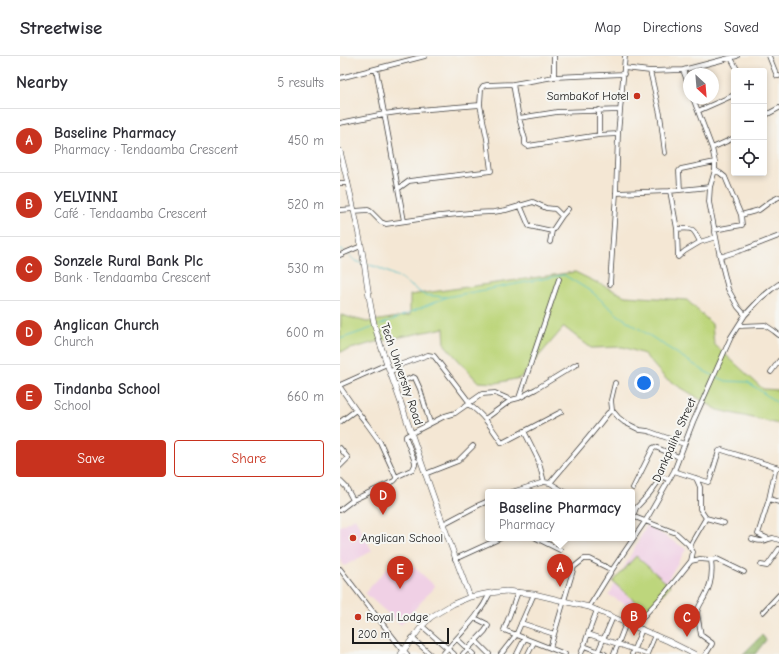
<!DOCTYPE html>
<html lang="en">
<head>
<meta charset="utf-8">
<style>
  :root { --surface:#fff; --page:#f7f7f7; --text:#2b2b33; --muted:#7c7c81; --line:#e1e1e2; --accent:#c8321e }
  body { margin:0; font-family:"Comic Neue",sans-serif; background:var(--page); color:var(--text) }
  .controls { position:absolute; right:12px; top:12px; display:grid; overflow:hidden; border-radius:4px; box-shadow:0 2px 6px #0003 }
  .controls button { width:36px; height:36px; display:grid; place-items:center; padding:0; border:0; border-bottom:1px solid var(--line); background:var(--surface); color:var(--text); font:20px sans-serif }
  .compass { position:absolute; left:343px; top:12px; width:36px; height:36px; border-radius:50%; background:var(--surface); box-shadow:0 2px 6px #0003; rotate:154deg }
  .scale { position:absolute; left:12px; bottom:10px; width:97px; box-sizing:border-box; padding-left:4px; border:2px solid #1c1c1c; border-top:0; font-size:11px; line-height:14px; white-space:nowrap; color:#1c1c1c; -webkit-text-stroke:3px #f6f6f2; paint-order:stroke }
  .you { position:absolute; left:304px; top:327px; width:14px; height:14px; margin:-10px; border:3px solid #fff; border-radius:50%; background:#1a73e8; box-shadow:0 0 0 6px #1a73e833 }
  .badge { display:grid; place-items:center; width:26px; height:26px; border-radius:50%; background:var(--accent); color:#fff; font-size:13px; font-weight:700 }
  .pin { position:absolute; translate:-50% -33px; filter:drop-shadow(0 1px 2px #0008) }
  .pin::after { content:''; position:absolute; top:21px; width:14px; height:12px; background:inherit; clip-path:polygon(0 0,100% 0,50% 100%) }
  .popup { position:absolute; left:145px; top:433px; width:150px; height:52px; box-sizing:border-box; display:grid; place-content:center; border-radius:4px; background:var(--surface); filter:drop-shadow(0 1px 3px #0005); font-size:13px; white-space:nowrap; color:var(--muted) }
  .popup b { font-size:15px; color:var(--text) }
  .popup::after { content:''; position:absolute; left:50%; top:100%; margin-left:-8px; border:8px solid transparent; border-top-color:var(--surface) }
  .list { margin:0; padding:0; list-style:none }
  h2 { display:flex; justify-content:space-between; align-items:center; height:52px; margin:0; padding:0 16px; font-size:17px }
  h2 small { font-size:13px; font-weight:400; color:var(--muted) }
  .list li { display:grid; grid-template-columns:26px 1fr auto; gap:12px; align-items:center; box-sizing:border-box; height:64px; padding:0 16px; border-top:1px solid var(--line) }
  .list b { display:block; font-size:15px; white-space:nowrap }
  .list p { margin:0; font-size:13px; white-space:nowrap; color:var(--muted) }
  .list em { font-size:13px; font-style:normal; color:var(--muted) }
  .actions { display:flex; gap:8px; padding:12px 16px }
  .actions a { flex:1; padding:9px 0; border:1px solid var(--accent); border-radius:4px; text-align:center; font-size:14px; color:var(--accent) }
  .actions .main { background:var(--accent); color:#fff }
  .icon { flex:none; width:22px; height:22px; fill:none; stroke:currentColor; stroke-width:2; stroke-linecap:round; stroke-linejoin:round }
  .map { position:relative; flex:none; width:439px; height:598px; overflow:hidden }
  header { display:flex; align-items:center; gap:24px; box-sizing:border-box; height:56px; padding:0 20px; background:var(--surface); border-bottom:1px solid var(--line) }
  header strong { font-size:19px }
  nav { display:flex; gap:22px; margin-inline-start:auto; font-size:14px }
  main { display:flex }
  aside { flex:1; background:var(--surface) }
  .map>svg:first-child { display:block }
</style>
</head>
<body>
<header>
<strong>Streetwise</strong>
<nav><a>Map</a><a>Directions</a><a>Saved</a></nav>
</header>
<main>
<aside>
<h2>Nearby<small>5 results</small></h2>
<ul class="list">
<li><span class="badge">A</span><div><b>Baseline Pharmacy</b><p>Pharmacy · Tendaamba Crescent</p></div><em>450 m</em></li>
<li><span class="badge">B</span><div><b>YELVINNI</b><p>Café · Tendaamba Crescent</p></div><em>520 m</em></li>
<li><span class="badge">C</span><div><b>Sonzele Rural Bank Plc</b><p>Bank · Tendaamba Crescent</p></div><em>530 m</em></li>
<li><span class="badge">D</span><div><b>Anglican Church</b><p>Church</p></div><em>600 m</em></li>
<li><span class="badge">E</span><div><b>Tindanba School</b><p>School</p></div><em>660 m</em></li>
</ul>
<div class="actions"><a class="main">Save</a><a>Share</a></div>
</aside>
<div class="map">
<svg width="439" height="598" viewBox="0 0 439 598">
  <rect width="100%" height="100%" fill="#f6f6f2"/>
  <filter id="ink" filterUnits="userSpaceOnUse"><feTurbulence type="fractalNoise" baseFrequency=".025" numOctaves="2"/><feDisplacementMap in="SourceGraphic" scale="8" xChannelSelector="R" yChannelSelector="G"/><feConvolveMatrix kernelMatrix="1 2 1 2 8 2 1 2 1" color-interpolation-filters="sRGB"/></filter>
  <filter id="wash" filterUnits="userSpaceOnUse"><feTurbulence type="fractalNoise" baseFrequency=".012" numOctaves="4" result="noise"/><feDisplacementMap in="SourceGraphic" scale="16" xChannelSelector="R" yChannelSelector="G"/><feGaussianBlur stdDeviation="0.9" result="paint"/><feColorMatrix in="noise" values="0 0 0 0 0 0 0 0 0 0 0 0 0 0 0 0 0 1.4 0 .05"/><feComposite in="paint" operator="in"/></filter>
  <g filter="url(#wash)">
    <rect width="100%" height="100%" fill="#f4e7d4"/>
    <path fill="#f0d0e5" d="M 15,462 L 32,495 L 4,510 L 0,502 L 0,470 Z
      M 307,469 L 346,493 L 306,560 L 269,539 Z
      M 60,498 L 95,530 L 61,569 L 25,537 Z"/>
    <path fill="#bdd67b" stroke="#6c794c" d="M 235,216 L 285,240 L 347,244 L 372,268 L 374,288 L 423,333 L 439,334 L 439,368 L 378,354 L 325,322 L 304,298 L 283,291 L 251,292 L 224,271 L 180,322 L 156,327 L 138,326 L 105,289 L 104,272 L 32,287 L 0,296 L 1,259 L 27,266 L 70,259 L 70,239 Z
      M 296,500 L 330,530 L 307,556 L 273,526 Z"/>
    <path fill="#96b76b" stroke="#596a44" d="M 422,579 L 426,584 L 415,598 L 403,598 Z"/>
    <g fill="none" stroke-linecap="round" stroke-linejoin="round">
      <path stroke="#51bfc7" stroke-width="1" d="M 0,192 L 4,195
        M 7,197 L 15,205 L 22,207
        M 26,208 L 37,211 L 60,222 L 84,239 L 106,241
        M 40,269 L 107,241 L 224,219 L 252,236 L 278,259 L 364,315 L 372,319
        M 0,283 L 32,272
        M 375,320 L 386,325 L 408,326 L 439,348"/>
    </g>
  </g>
  <g filter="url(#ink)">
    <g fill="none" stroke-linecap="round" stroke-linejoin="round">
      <g stroke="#3c3a38" stroke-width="5.5">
        <path id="minor" d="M 214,0 L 214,21
          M 429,0 L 437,20 L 439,20
          M 391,2 L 398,15
          M 284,12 L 310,15 L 343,14 L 397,0
          M 36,13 L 64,165
          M 343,14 L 349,30
          M 310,15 L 320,58 L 325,97
          M 0,22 L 85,0
          M 173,28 L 179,62 L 185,83 L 185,88 L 188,90 L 259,79 L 278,78
          M 353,42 L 372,92 L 375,106 L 375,114 L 370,131 L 369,146 L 380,201 L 388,233 L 398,251 L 405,259
          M 259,54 L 259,79
          M 358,55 L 394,39
          M 424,60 L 439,52
          M 179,62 L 217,56 L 280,54
          M 0,67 L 44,58 L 65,55 L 140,49
          M 372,92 L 394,82
          M 0,127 L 8,127
          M 58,133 L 69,125 L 151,115 L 147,83 L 140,49 L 141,33 L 143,30 L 147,29 L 173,28 L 214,21 L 284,18
          M 340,134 L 339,115 L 341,113 L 375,106
          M 330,135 L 337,173 L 338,201
          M 276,137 L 330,135 L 370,131
          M 180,149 L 189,170 L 212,175 L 210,186
          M 0,154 L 14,153
          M 14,155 L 28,154 L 30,155 L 41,166 L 46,168 L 100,160 L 129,157 L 154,156 L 166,154 L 193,146 L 206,152 L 215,153 L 222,160
          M 401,159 L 419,154 L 431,145 L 439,141
          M 337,173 C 353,172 353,171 360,186 L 376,181
          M 374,174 L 402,169 L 401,159 L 385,121 L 380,117 L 375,114
          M 212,175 L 222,160 L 228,153
          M 0,199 L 21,190
          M 338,201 L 345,195 L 360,186
          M 380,201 L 405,193 L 439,180
          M 270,228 L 276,137 L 278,78 L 285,0
          M 399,270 L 425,269 L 434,275 L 439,279
          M 50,316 L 62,308 L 85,300 L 88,299 L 94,300 L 130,347
          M 431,316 L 439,305
          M 275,327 L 271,344 L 272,354 L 278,361 L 284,366 L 300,374 L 308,375 L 344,388
          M 0,329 L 47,308
          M 55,329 L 73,321 L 75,322 L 80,333 L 90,367
          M 0,331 L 16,354 L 27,368 L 40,386 L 56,421 L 56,423 L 54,425 L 13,444
          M 179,342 L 196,333 L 237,308
          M 128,348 C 143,358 152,372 162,387 L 221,356
          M 145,363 L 171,344
          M 0,366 L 16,354
          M 184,375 L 198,403 L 204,426
          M 0,392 L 8,402 L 0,410
          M 75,406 L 66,382 L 66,380 L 105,360 L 115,357 L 142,338 L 155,337 L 171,344 L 179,342 L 219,223
          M 436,411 L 429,443 L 439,446
          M 334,415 L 368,426 L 370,424 L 379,395 L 382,394 L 439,412
          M 85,418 L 118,405 L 133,390
          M 56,421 L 73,413 L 75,409 L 75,406 L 76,405
          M 0,425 L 6,431 L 13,444 L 0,454
          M 210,427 C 229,404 250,381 268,357 L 272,354
          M 293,432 L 313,392 L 315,391 L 339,401
          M 172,436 L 204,426 L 210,427 L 225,436
          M 429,443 L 418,478 L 429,483 L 433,482 L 439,484
          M 292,460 L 336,477 L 348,488 L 353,496 L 351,505
          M 293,460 L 296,452 L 309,438 L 321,422 L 323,421 L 329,424
          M 366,462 L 384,467
          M 103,468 L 139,449 L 148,445
          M 196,482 L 220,494
          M 412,483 C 419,485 423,486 429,483
          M 350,492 L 352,486 L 366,462 L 360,453 L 360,431 L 356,422
          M 115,503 L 161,482
          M 421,509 L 427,510 L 439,493
          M 0,513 L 23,543 L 63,594 L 67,598
          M 178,536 L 164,574 L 225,598
          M 249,551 L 272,514 L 306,464 L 334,415 L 353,366 L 391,281 L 405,259 L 421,242 L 432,233 L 439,228
          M 257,554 L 248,578 L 278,588 L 306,598
          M 423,556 L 439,539
          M 181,567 L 214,578
          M 82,570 L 114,598
          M 296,571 L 300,564 L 326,536 L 351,505 L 360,503 L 371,504
          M 72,582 L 90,598
          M 117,583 L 133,598
          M 136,585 L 149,598
          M 244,590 L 265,598
          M 210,592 L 234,511 L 244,503 L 250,503 L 272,514
          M 103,598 C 120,577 138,563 150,537
          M 123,598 L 145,575 L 148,570 L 147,568 L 135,562
          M 161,598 L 176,579 L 194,538
          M 177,598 L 185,582
          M 188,598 L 194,586
          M 241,598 L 248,578
          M 257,598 L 273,561
          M 274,598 L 286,567
          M 292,598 L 302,573
          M 307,598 L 315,579
          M 366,598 L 372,588 L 372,587 L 361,579 L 357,557 C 358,551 361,547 364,542 C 371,530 373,517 371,504 L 377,503 L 404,516"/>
      </g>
      <g stroke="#3c3a38" stroke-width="6">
        <path id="tertiary" d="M 0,95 C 8,126 15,158 21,189 C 26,215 28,241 34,267 C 42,298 55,328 65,359 C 86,420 107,481 130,541
          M 61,598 L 82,570 L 91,561 L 101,555 L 113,548 L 130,541 L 150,537 L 166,535 L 194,538 L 249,551 L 328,585 L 354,598"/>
      </g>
      <use href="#minor" stroke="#fff" stroke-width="4"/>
      <use href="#tertiary" stroke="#fff" stroke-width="5"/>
    </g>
  </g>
  <g fill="#c8321e" stroke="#f6f6f2" stroke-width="1.5">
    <circle cx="297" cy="40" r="4"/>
    <circle cx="13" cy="482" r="4"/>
    <circle cx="18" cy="561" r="4"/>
  </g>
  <g text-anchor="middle" stroke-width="4" stroke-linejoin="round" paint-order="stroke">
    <g font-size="12" fill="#1c1c1c" stroke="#f6f6f2" text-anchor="start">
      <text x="289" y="44" text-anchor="end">SambaKof Hotel</text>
      <text x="21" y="486">Anglican School</text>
      <text x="26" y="565">Royal Lodge</text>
    </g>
    <g font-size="12" fill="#1c1c1c" stroke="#f6f6f2">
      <text transform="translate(62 318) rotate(71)" y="4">Tech University Road</text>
      <text transform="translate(334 384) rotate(-66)" y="4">Dankpalihe Street</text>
    </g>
  </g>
</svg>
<div class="controls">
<button>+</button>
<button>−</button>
<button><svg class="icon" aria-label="locate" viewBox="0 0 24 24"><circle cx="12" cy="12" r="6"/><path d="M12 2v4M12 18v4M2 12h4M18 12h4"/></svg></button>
</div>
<svg class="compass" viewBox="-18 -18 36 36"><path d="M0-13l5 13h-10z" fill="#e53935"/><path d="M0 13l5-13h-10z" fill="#7c7c81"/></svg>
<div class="scale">200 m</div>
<div class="you"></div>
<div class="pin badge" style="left:220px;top:531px">A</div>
<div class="popup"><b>Baseline Pharmacy</b>Pharmacy</div>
<div class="pin badge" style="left:294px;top:580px">B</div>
<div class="pin badge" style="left:347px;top:581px">C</div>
<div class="pin badge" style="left:43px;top:459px">D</div>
<div class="pin badge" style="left:60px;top:533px">E</div>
</div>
</main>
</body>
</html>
